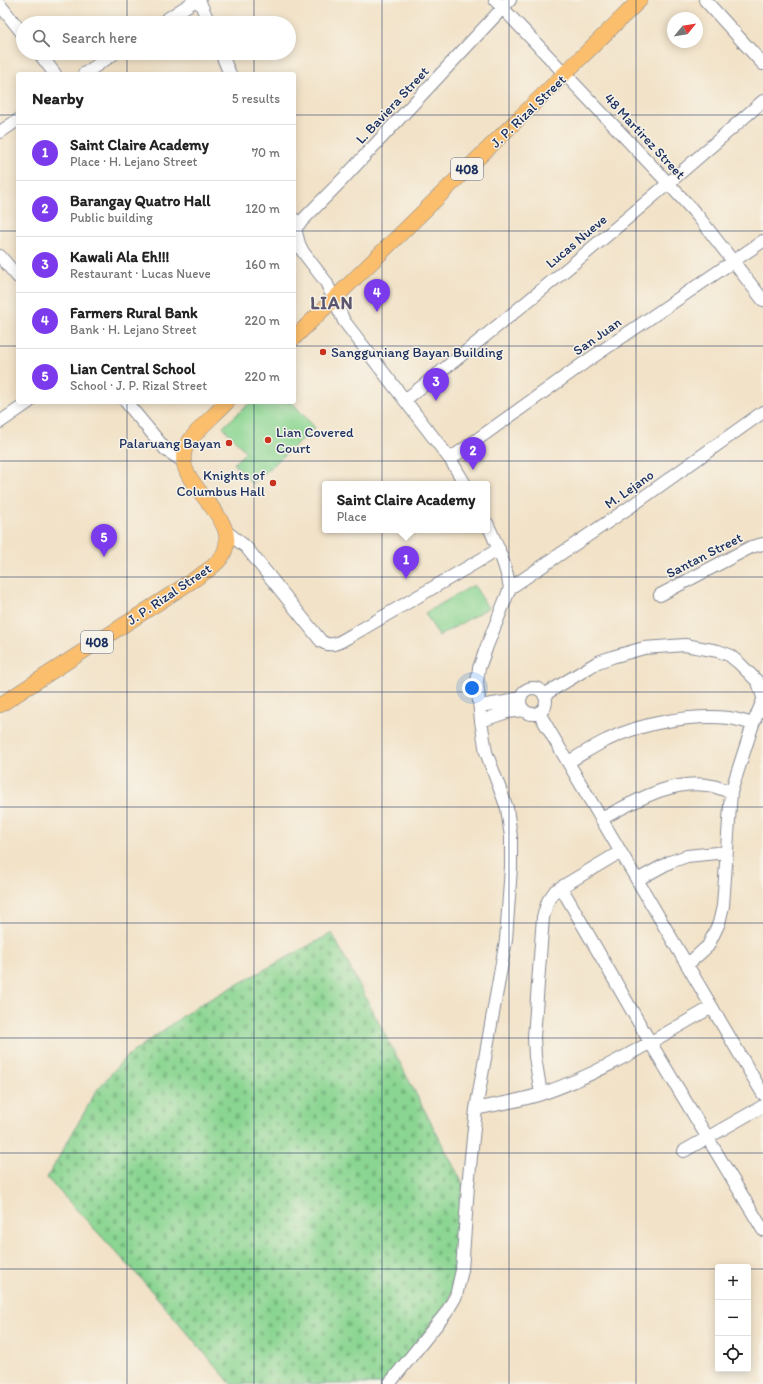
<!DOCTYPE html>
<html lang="en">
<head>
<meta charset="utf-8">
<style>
  :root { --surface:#fff; --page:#f6f6f6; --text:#222; --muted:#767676; --line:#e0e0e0; --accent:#7c3aed }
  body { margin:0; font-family:Itim,sans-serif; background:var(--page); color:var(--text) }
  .controls { position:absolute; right:12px; bottom:12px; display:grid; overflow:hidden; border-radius:4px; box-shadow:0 2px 10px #0003 }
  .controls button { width:36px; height:36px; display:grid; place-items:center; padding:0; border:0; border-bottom:1px solid var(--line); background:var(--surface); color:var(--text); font:20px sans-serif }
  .compass { position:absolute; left:667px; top:12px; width:36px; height:36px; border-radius:50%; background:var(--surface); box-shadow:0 2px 10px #0003; rotate:60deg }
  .you { position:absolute; left:472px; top:688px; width:14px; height:14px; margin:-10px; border:3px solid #fff; border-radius:50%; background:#1a73e8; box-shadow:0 0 0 6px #1a73e833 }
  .badge { display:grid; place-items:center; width:26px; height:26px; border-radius:50%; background:var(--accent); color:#fff; font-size:13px; font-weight:700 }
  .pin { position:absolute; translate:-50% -33px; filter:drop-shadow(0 1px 2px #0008) }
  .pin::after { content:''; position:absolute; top:21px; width:14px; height:12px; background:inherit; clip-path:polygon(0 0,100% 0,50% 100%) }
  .popup { position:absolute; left:322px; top:481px; width:168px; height:52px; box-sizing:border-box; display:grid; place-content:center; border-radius:4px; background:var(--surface); filter:drop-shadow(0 1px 3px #0005); font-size:13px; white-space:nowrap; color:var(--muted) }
  .popup b { font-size:15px; color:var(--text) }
  .popup::after { content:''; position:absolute; left:50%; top:100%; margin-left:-8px; border:8px solid transparent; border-top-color:var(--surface) }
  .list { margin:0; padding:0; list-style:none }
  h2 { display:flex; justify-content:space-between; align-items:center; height:52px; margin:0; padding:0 16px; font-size:17px }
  h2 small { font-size:13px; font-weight:400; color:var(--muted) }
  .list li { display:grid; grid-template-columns:26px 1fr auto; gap:12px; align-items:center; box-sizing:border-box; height:56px; padding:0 16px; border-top:1px solid var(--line) }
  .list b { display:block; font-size:15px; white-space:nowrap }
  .list p { margin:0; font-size:13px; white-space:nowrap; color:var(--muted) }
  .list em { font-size:13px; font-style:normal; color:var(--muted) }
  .icon { flex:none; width:22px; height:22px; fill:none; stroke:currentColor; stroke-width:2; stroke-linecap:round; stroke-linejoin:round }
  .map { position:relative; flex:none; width:763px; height:1384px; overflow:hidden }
  .search { position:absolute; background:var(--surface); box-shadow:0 2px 10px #0003; left:16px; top:16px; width:280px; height:44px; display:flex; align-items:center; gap:10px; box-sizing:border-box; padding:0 14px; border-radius:22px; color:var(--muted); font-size:15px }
  .panel { position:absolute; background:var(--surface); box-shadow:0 2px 10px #0003; left:16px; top:72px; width:280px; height:332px; border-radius:4px }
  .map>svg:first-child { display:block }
</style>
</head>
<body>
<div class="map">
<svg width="763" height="1384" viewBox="0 0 763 1384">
  <defs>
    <pattern id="cemetery-stones" width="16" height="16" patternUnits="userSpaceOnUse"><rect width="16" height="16" fill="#8ad591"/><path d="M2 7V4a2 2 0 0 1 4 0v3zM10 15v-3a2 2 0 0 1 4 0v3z" fill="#76b77f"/></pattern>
  </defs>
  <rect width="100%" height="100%" fill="#f7f3e8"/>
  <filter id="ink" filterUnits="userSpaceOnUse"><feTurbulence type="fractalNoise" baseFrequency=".025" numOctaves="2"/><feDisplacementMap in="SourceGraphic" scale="8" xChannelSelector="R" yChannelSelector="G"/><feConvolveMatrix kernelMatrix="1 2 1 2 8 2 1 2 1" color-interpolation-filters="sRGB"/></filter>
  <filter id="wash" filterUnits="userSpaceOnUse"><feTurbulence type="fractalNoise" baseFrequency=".012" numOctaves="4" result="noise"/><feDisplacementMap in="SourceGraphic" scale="16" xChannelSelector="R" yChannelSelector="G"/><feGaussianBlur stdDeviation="0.9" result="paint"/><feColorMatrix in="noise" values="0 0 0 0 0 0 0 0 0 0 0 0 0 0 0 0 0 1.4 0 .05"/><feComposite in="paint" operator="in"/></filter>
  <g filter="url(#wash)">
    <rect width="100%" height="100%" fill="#f2e2c7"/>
    <path fill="url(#cemetery-stones)" stroke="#528278" d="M 332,933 L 463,1184 L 457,1265 L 452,1291 L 448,1302 L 385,1384 L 231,1384 L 143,1281 L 47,1178 L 97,1090 L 125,1058 L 194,1008 Z"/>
    <path fill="#8ad591" stroke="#528278" d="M 251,402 L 292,402 L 315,428 L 252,484 L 234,463 L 246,452 L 223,427 Z
      M 474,585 L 488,608 L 439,636 L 425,613 Z"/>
  </g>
  <g filter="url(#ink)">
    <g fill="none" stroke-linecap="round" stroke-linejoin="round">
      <g stroke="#868892" stroke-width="14">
        <path id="minor" d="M 199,0 L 209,23
          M 495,0 L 669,184 L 697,215 L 763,300
          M 705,0 L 763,64
          M 0,5 L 23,34
          M 161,23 L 196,0
          M 39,53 L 55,74
          M 221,53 L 230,74
          M 84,74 L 115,53
          M 0,132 L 18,120
          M 294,219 L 295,228 L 299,244 L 303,252 L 326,282 L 344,321 L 450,459 L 465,484
          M 294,229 L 343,179 L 510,0
          M 0,256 L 18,277
          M 405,400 C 527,304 646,204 763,101
          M 126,402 L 166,450 L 183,461
          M 0,422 L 29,402
          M 450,459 L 584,363 L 763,241
          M 487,523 C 497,544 506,565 510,588
          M 227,532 L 246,547 L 321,641 C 332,649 341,641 352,635 L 499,549
          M 510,588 L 630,507 L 763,412
          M 660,595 L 751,547 L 763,544
          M520 701a13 13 0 1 1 26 0a13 13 0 1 1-26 0Z
          M 544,695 L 598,662 L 612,657 L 644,648 L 685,645 L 718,651 L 729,655 L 739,663 L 758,682 L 763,697
          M 480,706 L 505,702 L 521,697
          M 539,713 L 763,1094
          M 481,721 L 507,712 L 523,710
          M 568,762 C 581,755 594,746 607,740 C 641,723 692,714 729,718 C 737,719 746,722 753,724
          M 601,819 C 634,802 674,777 713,786 C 719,788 725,790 731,792
          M 637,880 L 670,862 L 687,856 L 726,852
          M 561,887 L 650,1042 L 763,1230
          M 687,965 L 708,946 L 719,923 L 723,906 L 731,792 L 753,724 L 763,700
          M 541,1094 L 535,1057 L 534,1037 L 543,917 L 548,901 L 555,891 L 620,852
          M 476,1109 C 497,1104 520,1101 541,1094 C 601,1074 657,1038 712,1007
          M 684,1151 L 763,1106
          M 389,1384 L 446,1313 L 456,1296 L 462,1270 L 468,1186 L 476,1109 L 506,940 L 511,867 L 511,837 L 507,808 L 486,752 L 481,721 L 477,682 L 479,668 L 487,646 L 510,588"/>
      </g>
      <g stroke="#868892" stroke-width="16">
        <path id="major" d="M 294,338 L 640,0
          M 0,705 L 195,579 C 203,573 215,567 221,558 C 248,518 172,486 185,449 C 190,435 216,414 227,402"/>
      </g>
      <use href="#minor" stroke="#fff" stroke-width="12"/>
      <use href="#major" stroke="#fabe6d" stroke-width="15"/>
    </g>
  </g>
  <path fill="none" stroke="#1b2f5e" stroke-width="1" stroke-opacity="0.55" d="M 127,0 L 127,23M 254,0 L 254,23M 382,0 L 382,1384M 509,0 L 509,1384M 636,0 L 636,1384M 127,53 L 127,74M 254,53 L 254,74M 0,115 L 18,115M 294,115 L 763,115M 0,231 L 18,231M 294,231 L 763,231M 0,346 L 18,346M 294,346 L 763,346M 127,402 L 127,1384M 254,402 L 254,1384M 0,461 L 763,461M 0,577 L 763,577M 0,692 L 763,692M 0,807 L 763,807M 0,923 L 763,923M 0,1038 L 763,1038M 0,1153 L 763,1153M 0,1269 L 718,1269M 748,1269 L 763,1269"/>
  <g fill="#c8321e" stroke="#f7f3e8" stroke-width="1.5">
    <circle cx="323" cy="352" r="4"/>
    <circle cx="268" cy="440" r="4"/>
    <circle cx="229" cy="443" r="4"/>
    <circle cx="273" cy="483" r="4"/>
  </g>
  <g text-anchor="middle" stroke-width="3" stroke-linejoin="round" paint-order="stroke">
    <g fill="#f7f3e8" stroke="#5d6a87" stroke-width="1">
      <rect x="451" y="158" width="32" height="22" rx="3"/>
      <rect x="81" y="631" width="32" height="22" rx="3"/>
    </g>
    <g font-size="13" font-weight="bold" fill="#1b2f5e">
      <text x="467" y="174">408</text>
      <text x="97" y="647">408</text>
    </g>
    <g font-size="14" fill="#1b2f5e" stroke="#f7f3e8">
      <text transform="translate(392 105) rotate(-47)" y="5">L. Baviera Street</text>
      <text transform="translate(528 111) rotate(-44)" y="5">J. P. Rizal Street</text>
      <text transform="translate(645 136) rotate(47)" y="5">48 Martirez Street</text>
      <text transform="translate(576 241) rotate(-40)" y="5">Lucas Nueve</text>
      <text transform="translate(597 336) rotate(-35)" y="5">San Juan</text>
      <text transform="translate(629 489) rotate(-35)" y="5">M. Lejano</text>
      <text transform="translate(704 555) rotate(-27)" y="5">Santan Street</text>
      <text transform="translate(169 594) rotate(-34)" y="5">J. P. Rizal Street</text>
    </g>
    <g font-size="14" fill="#1b2f5e" stroke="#f7f3e8" text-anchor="start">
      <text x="331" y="357">Sangguniang Bayan Building</text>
      <text x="276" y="437">Lian Covered<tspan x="276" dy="16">Court</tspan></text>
      <text x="221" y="448" text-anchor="end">Palaruang Bayan</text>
      <text x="265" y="480" text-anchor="end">Knights of<tspan x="265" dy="16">Columbus Hall</tspan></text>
    </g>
    <g font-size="18" font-weight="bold" letter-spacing="1" fill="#5b566e" stroke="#f7f3e8">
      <text x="332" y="309">LIAN</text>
    </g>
  </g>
</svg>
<div class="controls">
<button>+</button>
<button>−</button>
<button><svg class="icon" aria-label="locate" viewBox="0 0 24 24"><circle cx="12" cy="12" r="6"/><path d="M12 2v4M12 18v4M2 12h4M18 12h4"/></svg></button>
</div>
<svg class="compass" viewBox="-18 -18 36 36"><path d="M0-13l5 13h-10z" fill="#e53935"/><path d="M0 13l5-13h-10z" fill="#767676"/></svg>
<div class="you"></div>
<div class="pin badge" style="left:406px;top:579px">1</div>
<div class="popup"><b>Saint Claire Academy</b>Place</div>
<div class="pin badge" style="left:473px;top:470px">2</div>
<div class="pin badge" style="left:436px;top:401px">3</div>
<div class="pin badge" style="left:377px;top:312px">4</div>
<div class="pin badge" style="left:104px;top:557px">5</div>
<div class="search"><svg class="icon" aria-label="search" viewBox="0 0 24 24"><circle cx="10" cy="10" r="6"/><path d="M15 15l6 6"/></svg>Search here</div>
<section class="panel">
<h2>Nearby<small>5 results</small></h2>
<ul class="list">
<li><span class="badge">1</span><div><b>Saint Claire Academy</b><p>Place · H. Lejano Street</p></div><em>70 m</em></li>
<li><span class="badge">2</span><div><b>Barangay Quatro Hall</b><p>Public building</p></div><em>120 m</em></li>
<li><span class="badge">3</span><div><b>Kawali Ala Eh!!!</b><p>Restaurant · Lucas Nueve</p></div><em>160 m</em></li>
<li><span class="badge">4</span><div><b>Farmers Rural Bank</b><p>Bank · H. Lejano Street</p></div><em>220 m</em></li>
<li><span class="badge">5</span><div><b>Lian Central School</b><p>School · J. P. Rizal Street</p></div><em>220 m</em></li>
</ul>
</section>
</div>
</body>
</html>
